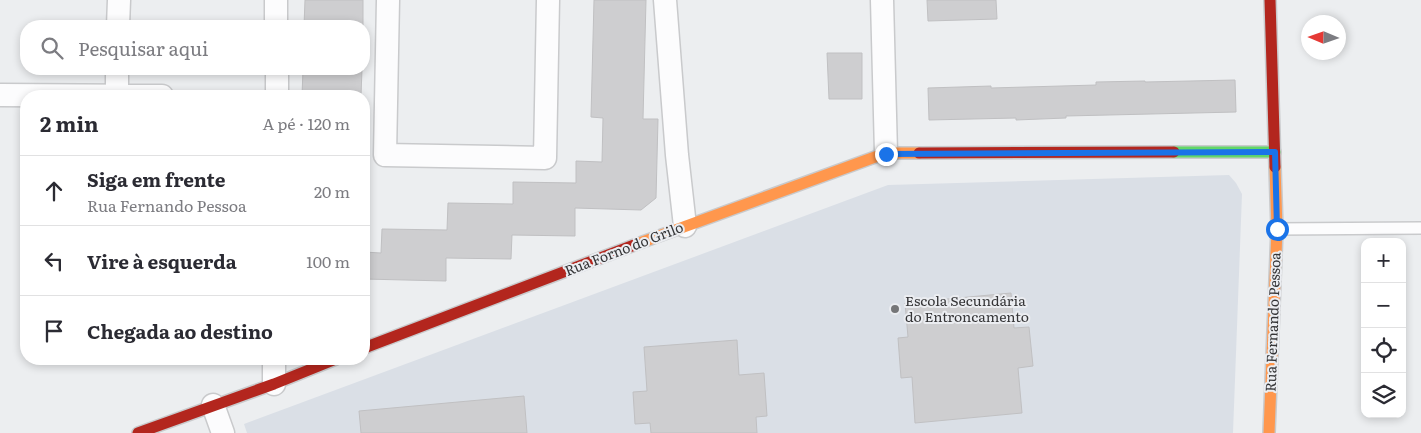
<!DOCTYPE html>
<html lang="pt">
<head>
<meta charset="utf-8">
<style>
  :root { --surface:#fff; --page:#f7f7f7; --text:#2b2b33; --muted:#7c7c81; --line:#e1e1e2 }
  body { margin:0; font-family:Literata,serif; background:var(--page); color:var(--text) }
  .controls { position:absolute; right:15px; bottom:15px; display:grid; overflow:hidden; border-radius:10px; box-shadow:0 2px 8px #0003 }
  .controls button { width:45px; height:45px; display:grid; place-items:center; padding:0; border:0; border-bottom:1px solid var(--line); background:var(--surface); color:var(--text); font:25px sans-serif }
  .compass { position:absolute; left:1301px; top:15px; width:45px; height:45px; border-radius:50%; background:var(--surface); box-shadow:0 2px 8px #0003; rotate:272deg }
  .stop { position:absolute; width:15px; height:15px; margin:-11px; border:4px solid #1a73e8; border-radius:50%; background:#fff }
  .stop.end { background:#1a73e8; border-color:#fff; box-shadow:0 1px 5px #0008 }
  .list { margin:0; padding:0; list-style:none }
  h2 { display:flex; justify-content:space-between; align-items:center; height:65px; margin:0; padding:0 20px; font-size:21px }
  h2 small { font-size:16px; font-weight:400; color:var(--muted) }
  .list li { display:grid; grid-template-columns:32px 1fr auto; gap:15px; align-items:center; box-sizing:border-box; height:70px; padding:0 20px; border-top:1px solid var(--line) }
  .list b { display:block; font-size:19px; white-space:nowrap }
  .list p { margin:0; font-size:16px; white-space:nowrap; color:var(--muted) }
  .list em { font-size:16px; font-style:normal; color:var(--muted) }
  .icon { flex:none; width:28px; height:28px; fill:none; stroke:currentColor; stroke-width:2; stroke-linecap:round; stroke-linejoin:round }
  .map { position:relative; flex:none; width:1421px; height:433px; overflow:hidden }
  .search { position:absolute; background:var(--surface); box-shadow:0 2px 8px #0003; left:20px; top:20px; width:350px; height:55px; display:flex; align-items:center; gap:12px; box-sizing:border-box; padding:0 18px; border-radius:20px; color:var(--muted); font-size:19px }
  .panel { position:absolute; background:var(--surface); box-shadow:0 2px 8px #0003; left:20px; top:90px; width:350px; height:275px; border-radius:20px }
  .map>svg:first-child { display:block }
</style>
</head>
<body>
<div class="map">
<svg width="1421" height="433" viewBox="0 0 1421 433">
  <rect width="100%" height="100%" fill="#eceef0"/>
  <path fill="#dadfe6" d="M 1229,175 L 1236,183 L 1242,194 L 1233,433 L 247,433 L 244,424 L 888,185 Z"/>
  <path fill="#ceced0" stroke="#c0c0c2" d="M 305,0 L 363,0 L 363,26 L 304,26 Z
    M 594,0 L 646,0 L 643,119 L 658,119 L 656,198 L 641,210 L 575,208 L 575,236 L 512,235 L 511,259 L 446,258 L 446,281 L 364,279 L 364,252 L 381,253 L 382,229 L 447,230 L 448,203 L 513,204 L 513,182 L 576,183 L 576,161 L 602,162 L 603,118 L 591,117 Z
    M 927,0 L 996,0 L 997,19 L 928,21 Z
    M 827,53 L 862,53 L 862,99 L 829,99 Z
    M 303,69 L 362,69 L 361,96 L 302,96 Z
    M 1235,80 L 1236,112 L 1066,116 L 1066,118 L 1016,120 L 1016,118 L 929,120 L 928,88 L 991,86 L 991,88 L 1096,85 L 1096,82 L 1145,81 L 1145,82 Z
    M 1011,293 L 1014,328 L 1029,327 L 1033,366 L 1018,368 L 1022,413 L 915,423 L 912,377 L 901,378 L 898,338 L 908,337 L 905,303 Z
    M 737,340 L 739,375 L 764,373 L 767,416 L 756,417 L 757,433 L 651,433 L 650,423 L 635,424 L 633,392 L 647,391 L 644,347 Z
    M 524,396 L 527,433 L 361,433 L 359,411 Z"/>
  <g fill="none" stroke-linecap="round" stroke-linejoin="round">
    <g stroke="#c9cacc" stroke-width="14">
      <path id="lane" d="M 1277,229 L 1421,228"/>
    </g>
    <g stroke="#c9cacc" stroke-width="25">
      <path id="street" d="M 276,0 L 276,26
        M 388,0 L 385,155 L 545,158 L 548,0
        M 665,0 L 677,155 L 685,226
        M 882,0 L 886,153
        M 118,26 L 119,0
        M 277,69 L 277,96
        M 0,95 L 162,96
        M 117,95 L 117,69
        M 274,384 L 274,359
        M 213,405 L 223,433"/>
    </g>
    <g stroke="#c9cacc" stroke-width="14">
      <path id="fast" d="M 1174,152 L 1275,152"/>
    </g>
    <g stroke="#c9cacc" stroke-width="14">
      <path id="slow" d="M 637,244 L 886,153 L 919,153
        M 1269,433 L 1277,229 L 1275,167"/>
    </g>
    <g stroke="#c9cacc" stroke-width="14">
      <path id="jam" d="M 1270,0 L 1275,167
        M 919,153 L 1174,152
        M 364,348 L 637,244
        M 138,433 L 274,384 L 336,359"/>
    </g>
    <use href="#lane" stroke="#fcfcfd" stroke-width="11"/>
    <use href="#street" stroke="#fcfcfd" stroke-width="22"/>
    <use href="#fast" stroke="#63d668" stroke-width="11"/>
    <use href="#slow" stroke="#ff974d" stroke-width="11"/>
    <use href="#jam" stroke="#b3261e" stroke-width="11"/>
  </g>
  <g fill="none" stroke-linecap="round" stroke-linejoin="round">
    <path stroke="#1a73e8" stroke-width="6" d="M 886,154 L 1275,152 L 1277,229"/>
  </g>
  <circle fill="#757678" stroke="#ebedf1" stroke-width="2" cx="895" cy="309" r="5"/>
  <g text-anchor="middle" stroke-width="4" stroke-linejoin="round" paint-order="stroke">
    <g font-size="14" fill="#353537" stroke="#ebedf1">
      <text transform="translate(624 249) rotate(-21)" y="5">Rua Forno do Grilo</text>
      <text transform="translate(1273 322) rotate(-88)" y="5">Rua Fernando Pessoa</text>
    </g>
    <g font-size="14" fill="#353537" stroke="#ebedf1" text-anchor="start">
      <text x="905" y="306">Escola Secundária<tspan x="905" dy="16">do Entroncamento</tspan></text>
    </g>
  </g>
</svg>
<div class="controls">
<button>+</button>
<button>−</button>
<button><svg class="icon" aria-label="locate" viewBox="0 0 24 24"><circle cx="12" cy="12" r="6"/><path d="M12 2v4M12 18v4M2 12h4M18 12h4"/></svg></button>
<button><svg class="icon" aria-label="layers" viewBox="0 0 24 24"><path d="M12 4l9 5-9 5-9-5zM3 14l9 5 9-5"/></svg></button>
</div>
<svg class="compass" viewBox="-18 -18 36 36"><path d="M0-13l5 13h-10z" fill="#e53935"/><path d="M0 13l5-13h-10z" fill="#7c7c81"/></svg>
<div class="stop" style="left:1277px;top:229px"></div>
<div class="stop end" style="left:886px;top:154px"></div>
<div class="search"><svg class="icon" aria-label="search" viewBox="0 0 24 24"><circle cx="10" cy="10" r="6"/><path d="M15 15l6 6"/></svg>Pesquisar aqui</div>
<section class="panel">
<h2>2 min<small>A pé · 120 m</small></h2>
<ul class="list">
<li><svg class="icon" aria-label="ahead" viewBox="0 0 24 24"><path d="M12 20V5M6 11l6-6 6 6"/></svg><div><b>Siga em frente</b><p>Rua Fernando Pessoa</p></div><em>20 m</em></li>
<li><svg class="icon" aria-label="left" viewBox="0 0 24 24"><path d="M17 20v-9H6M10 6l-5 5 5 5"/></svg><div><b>Vire à esquerda</b></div><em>100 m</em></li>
<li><svg class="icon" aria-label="arrive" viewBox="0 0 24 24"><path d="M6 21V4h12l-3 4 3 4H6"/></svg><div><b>Chegada ao destino</b></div></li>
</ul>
</section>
</div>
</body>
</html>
